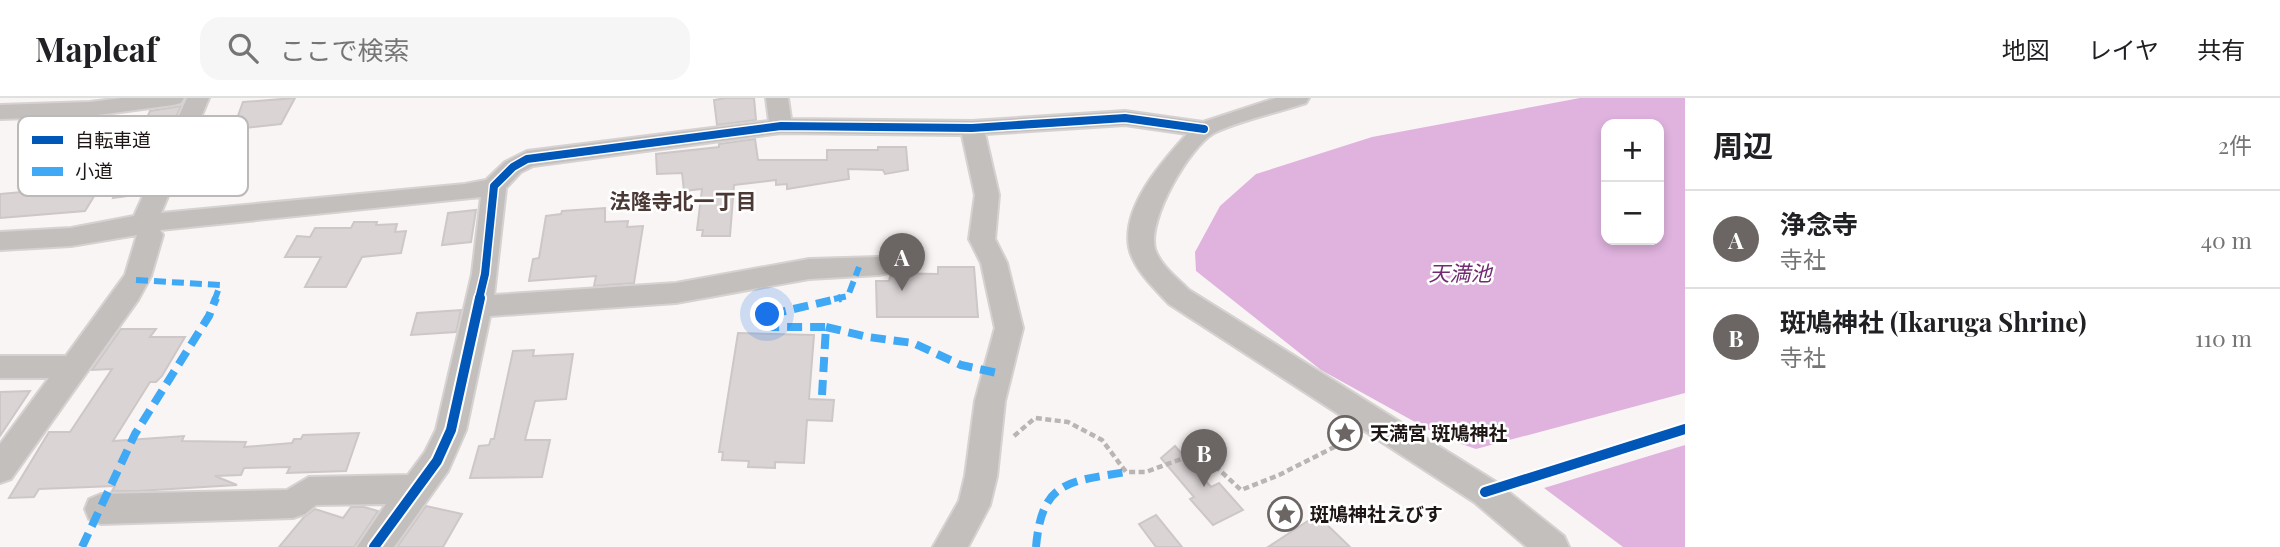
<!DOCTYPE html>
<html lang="ja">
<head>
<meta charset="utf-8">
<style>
  :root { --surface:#fff; --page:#f6f6f6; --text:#202124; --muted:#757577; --line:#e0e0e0; --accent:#6b6563 }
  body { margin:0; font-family:"Playfair Display","Noto Sans JP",serif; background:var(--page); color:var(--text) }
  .controls { position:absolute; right:21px; top:21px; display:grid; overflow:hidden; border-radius:14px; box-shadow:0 4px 10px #0003 }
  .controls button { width:63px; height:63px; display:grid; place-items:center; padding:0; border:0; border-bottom:2px solid var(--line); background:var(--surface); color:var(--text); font:35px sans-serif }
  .you { position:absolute; left:768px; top:217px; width:24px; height:24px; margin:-18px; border:5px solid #fff; border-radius:50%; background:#1a73e8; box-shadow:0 0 0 10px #1a73e833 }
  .badge { display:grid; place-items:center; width:46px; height:46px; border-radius:50%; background:var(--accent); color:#fff; font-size:23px; font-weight:700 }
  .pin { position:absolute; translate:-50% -58px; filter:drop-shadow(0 2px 4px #0008) }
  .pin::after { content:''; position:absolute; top:37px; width:24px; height:21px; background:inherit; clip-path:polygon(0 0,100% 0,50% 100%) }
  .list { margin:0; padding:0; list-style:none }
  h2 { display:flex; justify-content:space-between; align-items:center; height:91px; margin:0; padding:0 28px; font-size:30px }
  h2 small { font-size:23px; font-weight:400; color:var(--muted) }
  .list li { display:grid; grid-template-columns:46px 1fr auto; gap:21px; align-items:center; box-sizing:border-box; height:98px; padding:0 28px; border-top:2px solid var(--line) }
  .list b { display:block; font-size:26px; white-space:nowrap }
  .list p { margin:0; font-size:23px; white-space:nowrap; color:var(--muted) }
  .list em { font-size:23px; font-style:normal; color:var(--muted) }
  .icon { flex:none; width:38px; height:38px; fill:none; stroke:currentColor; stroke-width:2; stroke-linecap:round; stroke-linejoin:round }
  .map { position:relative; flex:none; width:1685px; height:449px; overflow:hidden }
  header { display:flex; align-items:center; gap:42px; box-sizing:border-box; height:98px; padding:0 35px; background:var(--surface); border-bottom:2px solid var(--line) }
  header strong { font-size:33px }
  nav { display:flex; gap:38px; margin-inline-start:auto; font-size:24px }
  .search { width:490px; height:63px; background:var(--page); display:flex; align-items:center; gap:18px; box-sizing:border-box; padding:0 24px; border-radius:21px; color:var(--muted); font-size:26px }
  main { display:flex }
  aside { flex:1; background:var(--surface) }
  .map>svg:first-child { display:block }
</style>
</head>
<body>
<header>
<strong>Mapleaf</strong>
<div class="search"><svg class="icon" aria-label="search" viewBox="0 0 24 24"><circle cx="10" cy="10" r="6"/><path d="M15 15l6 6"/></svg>ここで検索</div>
<nav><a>地図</a><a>レイヤ</a><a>共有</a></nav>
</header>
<main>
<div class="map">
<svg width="1685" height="449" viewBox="0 0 1685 449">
  <rect width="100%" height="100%" fill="#faf5f5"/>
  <path fill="#dfb3de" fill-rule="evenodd" d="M 1580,0 L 1685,0 L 1685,295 L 1476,351 L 1444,340 L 1321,272 L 1196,173 L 1195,154 L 1220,108 L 1256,76 L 1372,39 ZM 1659,26 L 1659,142 L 1606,142 L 1606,26 Z
    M 1685,347 L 1685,449 L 1623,449 L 1544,390 Z"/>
  <path fill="#dad4d5" stroke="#cdc7c8" stroke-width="2" d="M 295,0 L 281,26 L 237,31 L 240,25 L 235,26 L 243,4 Z
    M 726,0 L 754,0 L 756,22 L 717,27 L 714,2 Z
    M 181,8 L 171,30 L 168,30 L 141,96 L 113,100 L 150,13 Z
    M 755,41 L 758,62 L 827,62 L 827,52 L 878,52 L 878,49 L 906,49 L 908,72 L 885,76 L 883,72 L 848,71 L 849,81 L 787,91 L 787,86 L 776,87 L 776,82 L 734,87 L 730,138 L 702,138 L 703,132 L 697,132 L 702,91 L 684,93 L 682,75 L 657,76 L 656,56 L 719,49 L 719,46 Z
    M 101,87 L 85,113 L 0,120 L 0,96 Z
    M 605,110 L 605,124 L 628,123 L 627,129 L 643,128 L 634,185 L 594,188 L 596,178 L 529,183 L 533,161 L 539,160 L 546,118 L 561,116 L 562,113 Z
    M 476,112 L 471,144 L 442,147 L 448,115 Z
    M 354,124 L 377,124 L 376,127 L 397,126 L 395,134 L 406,133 L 401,155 L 362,159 L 346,189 L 305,189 L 321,159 L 285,159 L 297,138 L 310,139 L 315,130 L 351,130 Z
    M 938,169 L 974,169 L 978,219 L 877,219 L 876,183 L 889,183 L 891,175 L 938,176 Z
    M 461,212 L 456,234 L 411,237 L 417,215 Z
    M 121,231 L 156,231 L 150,239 L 185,239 L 162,278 L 156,284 L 150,284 L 113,343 L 184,338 L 182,343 L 246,344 L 244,349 L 292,345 L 294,341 L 301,341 L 303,337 L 359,335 L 346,373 L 287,375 L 290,369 L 244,370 L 241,377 L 215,378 L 237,387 L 138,393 L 112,393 L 115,388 L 39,391 L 34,399 L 9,400 L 49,334 L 70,334 L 112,271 L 92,272 Z
    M 738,235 L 814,237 L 809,301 L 834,302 L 832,323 L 807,322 L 804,365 L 775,364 L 775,370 L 748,369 L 749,363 L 722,362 L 723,354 L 719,354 Z
    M 534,252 L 533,258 L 573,256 L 566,301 L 535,303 L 525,342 L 550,342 L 542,379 L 470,380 L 479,348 L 489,347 L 491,341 L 494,341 L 513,253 Z
    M 30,293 L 0,338 L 0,294 Z
    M 1175,348 L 1211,389 L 1219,385 L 1243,412 L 1213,427 L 1190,401 L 1194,399 L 1161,360 Z
    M 426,408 L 462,416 L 443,449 L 397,449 Z
    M 351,409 L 364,409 L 378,413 L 354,449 L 279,449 L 304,419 L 315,411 L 343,420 Z
    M 1156,417 L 1182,449 L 1156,449 L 1139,426 Z
    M 1317,417 L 1350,449 L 1268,449 Z"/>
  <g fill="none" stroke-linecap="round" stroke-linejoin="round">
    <g stroke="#d6d2d2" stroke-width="4">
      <path id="minor" d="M 122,0 L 184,0 L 181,5 L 173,7 L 90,18 L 0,21 L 0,7 L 90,4 Z
        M 187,0 L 209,0 L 161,115 L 465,86 L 486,82 L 505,64 L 527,53 L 769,23 L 766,0 L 788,0 L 791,21 L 972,23 L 1125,13 L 1203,24 L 1276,0 L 1309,0 L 1306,5 C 1279,14 1238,23 1214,35 C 1189,49 1147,122 1155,151 C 1160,167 1177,180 1189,192 L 1496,384 L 1564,438 L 1569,449 L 1527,449 L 1474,404 L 1169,206 C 1155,191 1133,171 1129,149 C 1122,108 1162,64 1187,36 L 1125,27 L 985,36 L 999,97 L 995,141 L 1007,165 L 1023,230 L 1005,303 L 997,378 L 990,407 L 968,449 L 933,449 L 959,403 L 965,378 L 975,303 L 995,230 L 981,165 L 969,141 L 975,97 L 962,37 L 781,35 L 533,68 L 521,74 L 506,90 L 494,197 L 676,185 L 809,161 L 879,159 L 888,161 L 892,168 L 888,175 L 879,177 L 809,181 L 676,205 L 490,218 L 466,332 L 448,373 L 394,449 L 357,449 L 386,406 L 316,407 L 305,416 L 293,420 L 101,426 L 89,421 L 85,411 L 89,401 L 101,396 L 287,392 L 309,379 L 408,377 L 425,354 L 436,332 L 472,176 L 481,99 L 160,132 L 163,137 L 151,178 L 138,202 L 11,381 L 0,385 L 0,346 L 49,280 L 0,280 L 0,258 L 66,258 L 125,177 L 137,137 L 71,148 L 0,152 L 0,134 L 71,130 L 134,118 Z"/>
    </g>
    <path stroke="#b8b5b4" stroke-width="4.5" stroke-dasharray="6 3.5" stroke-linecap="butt" d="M 1014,338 L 1035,320 L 1068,324 L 1102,342 L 1126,374 L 1146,374 L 1200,354 L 1241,392 L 1279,377 L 1354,339"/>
    <use href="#minor" fill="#c2bfbd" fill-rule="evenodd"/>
    <path stroke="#3fa9f5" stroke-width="6" stroke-dasharray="12 6" stroke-linecap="butt" d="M 136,182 L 220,187 L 215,201
      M 834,201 L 848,198 L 859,169"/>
    <path stroke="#3fa9f5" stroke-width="8" stroke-dasharray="15 8" stroke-linecap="butt" d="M 826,229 L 868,239 L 913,245 L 961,267 L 997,275
      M 822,297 L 826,229 L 772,229 L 767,220 L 772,216 L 841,200
      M 82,449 L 135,336 L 209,218 L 216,200
      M 1036,449 C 1042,382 1068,384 1126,374"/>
    <g stroke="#fff" stroke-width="11">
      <path id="cycleway-far1" d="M 479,201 L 485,176 L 494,88 L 513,69 L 527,61 L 781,28 L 972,30 L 1125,20 L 1204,31"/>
    </g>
    <g stroke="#fff" stroke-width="14">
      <path id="cycleway" d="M 1485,394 L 1685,331
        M 374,449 L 437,363 L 451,332 L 480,200"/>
    </g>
    <use href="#cycleway-far1" stroke="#0057b8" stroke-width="8"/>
    <use href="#cycleway" stroke="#0057b8" stroke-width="10"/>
  </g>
  <defs>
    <g id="sight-ring" transform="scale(1.75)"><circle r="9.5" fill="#fff" stroke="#6b6563" stroke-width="1.5"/><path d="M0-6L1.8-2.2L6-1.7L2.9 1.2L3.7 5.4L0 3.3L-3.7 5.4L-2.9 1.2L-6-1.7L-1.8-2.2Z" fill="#6b6563"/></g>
  </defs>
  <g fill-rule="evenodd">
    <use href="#sight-ring" x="1345" y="335"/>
    <use href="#sight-ring" x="1285" y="416"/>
  </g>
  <g text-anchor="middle" stroke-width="5" stroke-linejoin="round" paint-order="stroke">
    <g font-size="19" font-weight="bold" fill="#1e1715" stroke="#fff" text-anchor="start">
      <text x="1370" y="342">天満宮 斑鳩神社</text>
      <text x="1310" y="423">斑鳩神社えびす</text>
    </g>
    <g font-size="21" font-weight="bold" fill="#4b3936" stroke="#fff">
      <text x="683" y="111">法隆寺北一丁目</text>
    </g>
    <g font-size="21" font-style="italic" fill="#712a73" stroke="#fff">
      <text x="1460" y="183">天満池</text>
    </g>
  </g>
  <rect x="18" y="18" width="230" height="80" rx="10" fill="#fff" stroke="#bcb9b9" stroke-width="2"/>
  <rect x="32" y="38" width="31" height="8" fill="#0057b8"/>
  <rect x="32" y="69" width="31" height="9" fill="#3fa9f5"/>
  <g font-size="19" fill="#1e1715">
    <text x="75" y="49">自転車道</text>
    <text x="75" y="80">小道</text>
  </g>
</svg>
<div class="controls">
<button>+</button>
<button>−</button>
</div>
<div class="you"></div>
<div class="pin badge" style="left:902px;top:193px">A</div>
<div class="pin badge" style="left:1204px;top:389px">B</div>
</div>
<aside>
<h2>周辺<small>2件</small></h2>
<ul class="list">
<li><span class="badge">A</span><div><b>浄念寺</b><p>寺社</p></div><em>40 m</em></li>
<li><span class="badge">B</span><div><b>斑鳩神社 (Ikaruga Shrine)</b><p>寺社</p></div><em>110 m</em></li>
</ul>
</aside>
</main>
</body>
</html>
